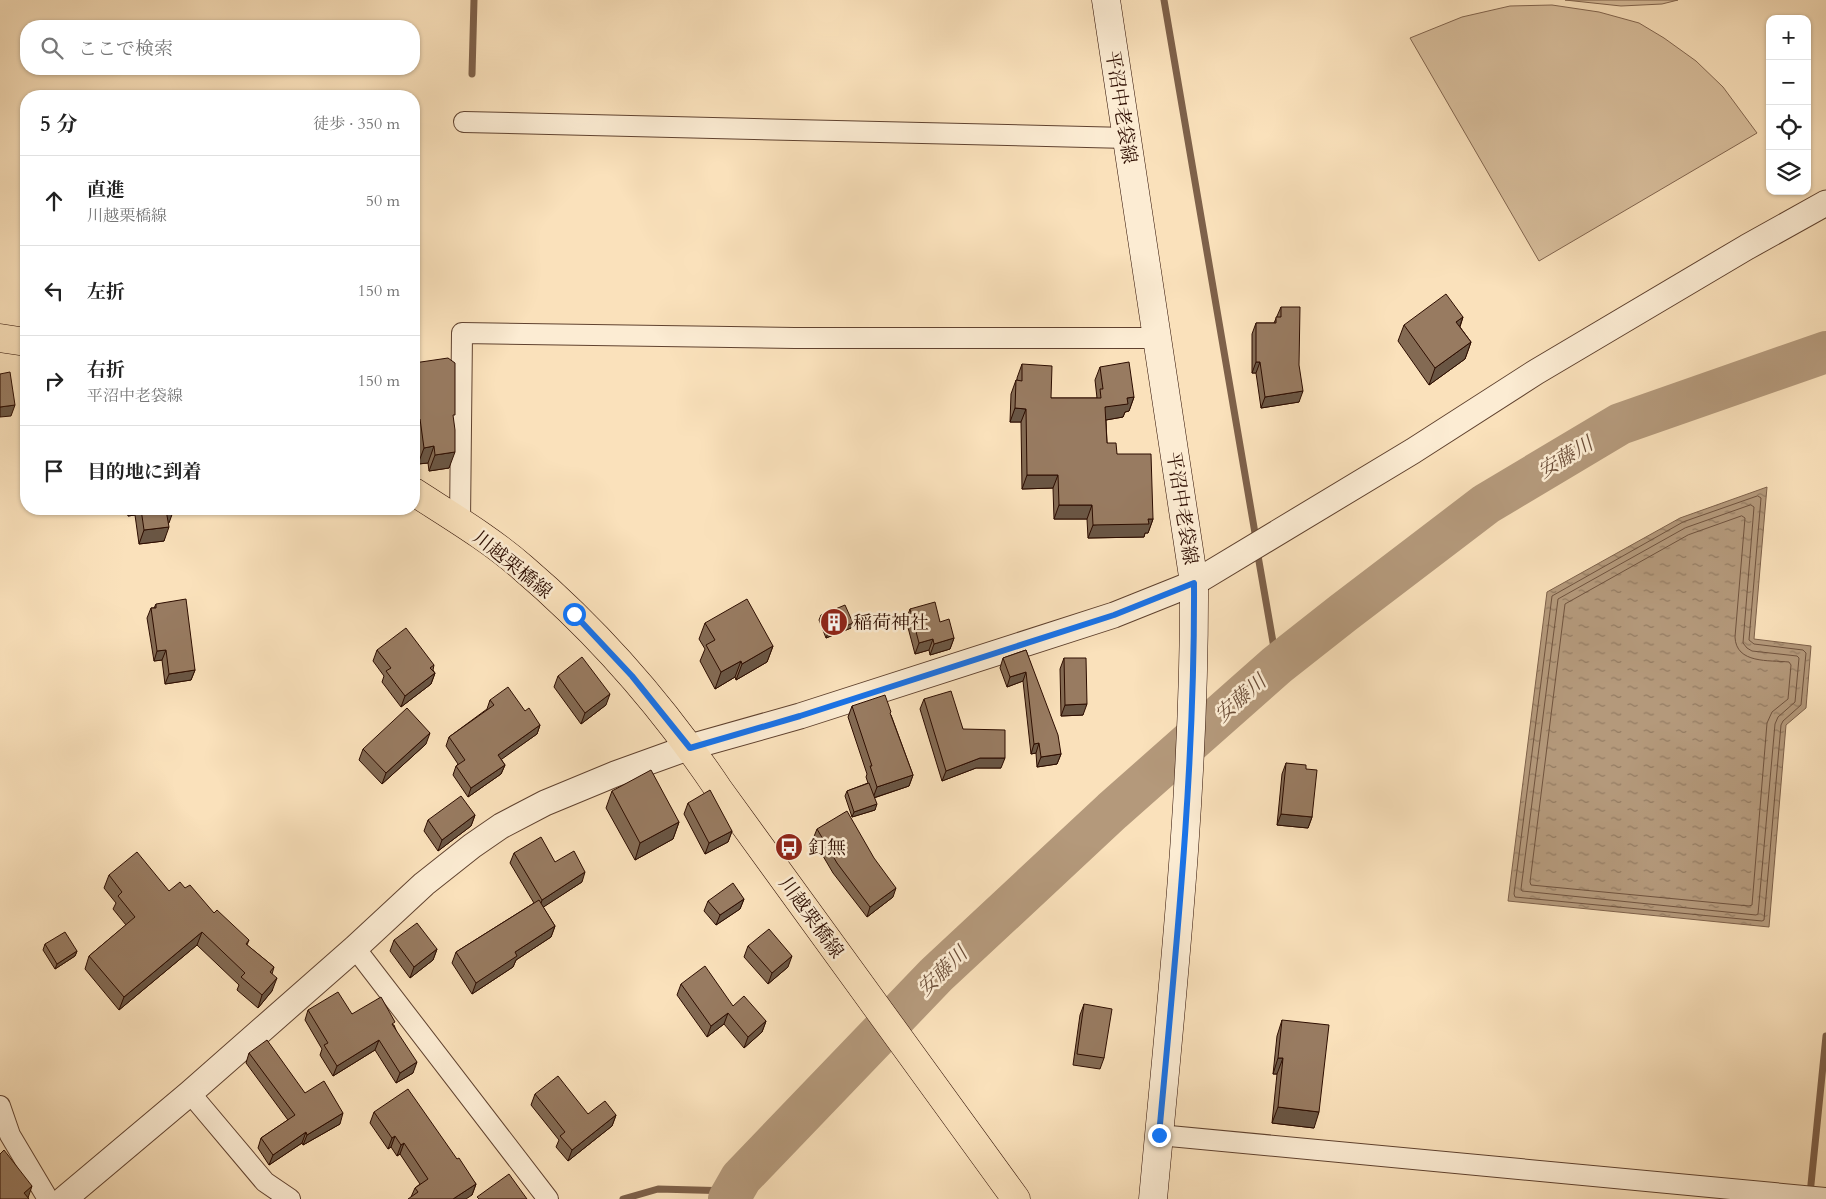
<!DOCTYPE html>
<html lang="ja">
<head>
<meta charset="utf-8">
<style>
  :root { --surface:#fff; --page:#f6f6f6; --text:#222; --muted:#767676; --line:#e0e0e0 }
  body { margin:0; font-family:Cardo,"Noto Serif JP",serif; background:var(--page); color:var(--text) }
  .controls { position:absolute; right:15px; top:15px; display:grid; overflow:hidden; border-radius:10px; box-shadow:0 1px 4px #0004 }
  .controls button { width:45px; height:45px; display:grid; place-items:center; padding:0; border:0; border-bottom:1px solid var(--line); background:var(--surface); color:var(--text); font:25px sans-serif }
  .stop { position:absolute; width:15px; height:15px; margin:-11px; border:4px solid #1a73e8; border-radius:50%; background:#fff }
  .stop.end { background:#1a73e8; border-color:#fff; box-shadow:0 1px 5px #0008 }
  .list { margin:0; padding:0; list-style:none }
  h2 { display:flex; justify-content:space-between; align-items:center; height:65px; margin:0; padding:0 20px; font-size:21px }
  h2 small { font-size:16px; font-weight:400; color:var(--muted) }
  .list li { display:grid; grid-template-columns:32px 1fr auto; gap:15px; align-items:center; box-sizing:border-box; height:90px; padding:0 20px; border-top:1px solid var(--line) }
  .list b { display:block; font-size:19px; white-space:nowrap }
  .list p { margin:0; font-size:16px; white-space:nowrap; color:var(--muted) }
  .list em { font-size:16px; font-style:normal; color:var(--muted) }
  .icon { flex:none; width:28px; height:28px; fill:none; stroke:currentColor; stroke-width:2; stroke-linecap:round; stroke-linejoin:round }
  .map { position:relative; flex:none; width:1826px; height:1199px; overflow:hidden }
  .search { position:absolute; background:var(--surface); box-shadow:0 1px 4px #0004; left:20px; top:20px; width:400px; height:55px; display:flex; align-items:center; gap:12px; box-sizing:border-box; padding:0 18px; border-radius:20px; color:var(--muted); font-size:19px }
  .panel { position:absolute; background:var(--surface); box-shadow:0 1px 4px #0004; left:20px; top:90px; width:400px; height:425px; border-radius:20px }
  .map>svg:first-child { display:block }
</style>
</head>
<body>
<div class="map">
<svg width="1826" height="1199" viewBox="0 0 1826 1199">
  <defs>
    <pattern id="water-ripples" width="26" height="14" patternUnits="userSpaceOnUse" patternTransform="scale(1.25)"><rect width="26" height="14" fill="#b4997b"/><path d="M2 4q2-2 4 0t4 0M15 11q2-2 4 0t4 0" fill="none" stroke="#937b62"/></pattern>
  </defs>
  <rect width="100%" height="100%" fill="#fae1bb"/>
  <filter id="stains"><feTurbulence type="fractalNoise" baseFrequency=".004" numOctaves="4"/><feColorMatrix values="0 0 0 0 .2 0 0 0 0 .09 0 0 0 0 .02 0 0 0 .5 -.17"/></filter>
  <radialGradient id="worn" r=".72"><stop offset=".6" stop-color="#630" stop-opacity="0"/><stop offset="1" stop-color="#630" stop-opacity=".3"/></radialGradient>
  <path fill="#d7bd9b" stroke="#82654e" d="M 1565,0 L 1678,0 L 1662,4 L 1621,6 Z
    M 1552,5 L 1599,12 L 1639,23 L 1664,38 L 1696,61 L 1723,87 L 1757,133 L 1539,261 L 1410,38 L 1462,17 L 1510,6 Z"/>
  <path fill="url(#water-ripples)" stroke="#7e614a" d="M 1767,487 L 1754,639 L 1811,646 L 1806,708 L 1786,725 L 1769,927 L 1508,901 L 1547,592 L 1680,518 Z"/>
  <g fill="none" stroke-linecap="round" stroke-linejoin="round">
    <path stroke="#70533e" stroke-width="1" d="M 1758,496 L 1761,498 L 1749,640 L 1754,644 L 1803,650 L 1806,653 L 1801,705 L 1783,721 L 1781,725 L 1764,920 L 1762,921 L 1515,897 L 1514,894 L 1552,596 L 1683,522 Z
      M 1751,505 L 1754,507 L 1743,643 L 1747,648 L 1752,651 L 1797,656 L 1799,658 L 1795,702 L 1778,717 L 1775,724 L 1758,914 L 1756,915 L 1522,891 L 1521,889 L 1558,599 L 1685,528 Z
      M 1742,516 L 1745,518 L 1735,637 C 1736,664 1769,660 1789,662 L 1791,665 L 1788,699 L 1772,712 L 1767,723 L 1752,905 L 1749,906 L 1531,885 L 1530,882 L 1565,604 L 1688,535 Z"/>
    <path stroke="#7e614a" stroke-width="7" d="M 1164,0 L 1256,539
      M 472,74 L 474,0
      M 1257,550 L 1277,665
      M 1810,1194 L 1826,1036
      M 623,1199 L 658,1189 L 733,1191"/>
    <path stroke="#b4997b" stroke-width="42" d="M 729,1199 L 741,1178 L 936,975 L 1112,811 L 1277,665 L 1343,613 L 1486,504 L 1620,424 L 1826,352"/>
    <g stroke="#60422f" stroke-width="22">
      <path id="minor" d="M 464,122 L 1127,138
        M 460,521 L 462,333 L 795,338 L 1157,338
        M 355,948 L 548,1199
        M 190,1093 L 265,1182 L 290,1199
        M 0,1106 L 10,1135 L 48,1199
        M 1159,1135 L 1826,1198"/>
    </g>
    <g stroke="#60422f" stroke-width="27">
      <path id="tertiary" d="M 64,1199 L 190,1093 L 355,948 L 424,884 L 472,846 L 501,826 L 545,803 L 615,774 L 690,747 L 800,716 L 1114,615 L 1194,583 L 1413,451 L 1536,372 L 1747,247 L 1826,203"/>
    </g>
    <g stroke="#2d0d00" stroke-width="29">
      <path id="secondary" d="M 1106,0 L 1194,583 C 1195,789 1172,994 1153,1199"/>
    </g>
    <g stroke="#2d0d00" stroke-width="29">
      <path id="primary" d="M 0,338 L 26,342
        M 414,492 C 451,516 490,539 523,568 C 598,632 664,708 719,790 L 1016,1199"/>
    </g>
    <use href="#minor" stroke="#fcecd3" stroke-width="20"/>
    <use href="#tertiary" stroke="#fcecd3" stroke-width="25"/>
    <use href="#secondary" stroke="#fcecd3" stroke-width="28"/>
    <use href="#primary" stroke="#fae1bb" stroke-width="28"/>
  </g>
  <path fill="#836a53" stroke="#2d0d00" d="M 1281,307 L 1299,402 L 1261,408 L 1256,373 L 1252,373 L 1252,334 L 1256,323 L 1274,323 Z
    M 1463,317 L 1460,327 L 1471,342 L 1465,359 L 1429,385 L 1398,341 L 1404,325 Z
    M 414,363 L 453,419 L 449,468 L 429,471 L 428,463 L 418,464 L 414,435 Z
    M 1022,364 L 1051,398 L 1097,398 L 1095,380 L 1100,367 L 1134,397 L 1129,411 L 1125,412 L 1123,417 L 1106,420 L 1107,443 L 1117,454 L 1153,519 L 1148,533 L 1145,533 L 1144,537 L 1088,538 L 1087,519 L 1054,519 L 1053,488 L 1022,489 L 1021,422 L 1010,422 L 1011,394 L 1016,380 L 1017,380 L 1017,378 Z
    M 127,509 L 174,509 L 168,523 L 164,541 L 139,544 L 135,515 L 128,516 Z
    M 156,604 L 195,670 L 191,680 L 165,684 L 162,660 L 154,661 L 147,618 L 151,608 L 154,608 Z
    M 910,609 L 940,622 L 954,638 L 950,649 L 930,655 L 929,650 L 915,654 L 906,620 Z
    M 821,615 L 851,628 L 826,638 L 819,620 Z
    M 705,623 L 773,646 L 767,662 L 736,680 L 735,677 L 715,689 L 700,661 L 705,649 L 699,639 Z
    M 377,650 L 434,665 L 433,670 L 435,673 L 431,684 L 401,707 L 382,682 L 384,676 L 373,661 Z
    M 1026,650 L 1061,754 L 1057,764 L 1037,767 L 1036,753 L 1031,754 L 1023,681 L 1007,687 L 1000,668 L 1003,658 Z
    M 1064,658 L 1083,715 L 1061,716 L 1060,669 Z
    M 558,676 L 606,705 L 581,724 L 554,687 Z
    M 924,699 L 963,729 L 1001,768 L 976,768 L 942,781 L 920,709 Z
    M 490,700 L 525,711 L 540,725 L 537,734 L 501,759 L 505,765 L 501,774 L 468,797 L 453,775 L 456,766 L 458,764 L 446,746 L 449,737 L 487,709 Z
    M 852,706 L 891,715 L 913,775 L 909,786 L 874,798 L 875,810 L 852,817 L 845,796 L 847,791 L 868,783 L 866,777 L 867,774 L 848,717 Z
    M 426,744 L 382,784 L 359,760 L 363,749 Z
    M 1286,763 L 1306,769 L 1312,817 L 1308,828 L 1277,825 L 1282,774 Z
    M 612,791 L 679,822 L 673,839 L 635,860 L 606,808 Z
    M 688,803 L 732,831 L 728,842 L 705,854 L 684,814 Z
    M 475,815 L 471,826 L 438,851 L 424,831 L 428,820 Z
    M 817,829 L 893,897 L 867,917 L 833,873 L 813,839 Z
    M 514,853 L 555,862 L 582,882 L 543,907 L 555,926 L 551,937 L 516,960 L 513,967 L 472,994 L 452,963 L 456,952 L 534,903 L 510,863 Z
    M 109,875 L 169,891 L 185,888 L 214,913 L 249,940 L 247,945 L 274,967 L 272,974 L 272,991 L 258,1008 L 237,990 L 239,985 L 197,945 L 119,1010 L 85,969 L 89,956 L 126,925 L 113,909 L 116,903 L 104,888 Z
    M 744,899 L 740,909 L 716,925 L 704,911 L 708,901 Z
    M 394,940 L 437,949 L 433,960 L 410,978 L 390,951 Z
    M 45,944 L 77,951 L 75,956 L 55,969 L 43,950 Z
    M 748,946 L 788,967 L 768,984 L 744,957 Z
    M 681,984 L 733,1006 L 766,1021 L 762,1032 L 744,1048 L 724,1024 L 707,1037 L 677,995 Z
    M 1084,1004 L 1104,1058 L 1100,1069 L 1073,1065 L 1080,1015 Z
    M 308,1010 L 352,1014 L 394,1025 L 413,1073 L 396,1083 L 375,1050 L 333,1076 L 320,1055 L 322,1049 L 305,1020 Z
    M 1282,1020 L 1314,1128 L 1272,1123 L 1277,1074 L 1273,1074 L 1277,1036 Z
    M 249,1053 L 305,1093 L 340,1124 L 303,1145 L 302,1143 L 269,1165 L 258,1148 L 261,1138 L 288,1120 L 246,1063 Z
    M 535,1094 L 588,1114 L 616,1115 L 612,1126 L 568,1161 L 556,1147 L 559,1140 L 531,1105 Z
    M 374,1112 L 457,1159 L 476,1184 L 472,1195 L 411,1197 L 415,1188 L 420,1184 L 400,1154 L 397,1156 L 391,1147 L 388,1149 L 370,1123 Z"/>
  <path fill="#6a5644" stroke="#2d0d00" d="M 1463,317 L 1457,334 L 1456,322 Z
    M 1471,342 L 1465,359 L 1429,385 L 1435,368 Z
    M 1256,362 L 1260,362 L 1256,373 L 1252,373 Z
    M 1303,391 L 1299,402 L 1261,408 L 1265,397 Z
    M 1134,397 L 1129,411 L 1125,412 L 1123,417 L 1100,421 L 1105,407 L 1127,398 Z
    M 15,405 L 11,416 L 0,417 L 0,407 Z
    M 1015,408 L 1026,409 L 1021,422 L 1010,422 Z
    M 414,419 L 420,419 L 414,435 Z
    M 434,446 L 428,463 L 418,464 L 424,448 Z
    M 455,452 L 449,468 L 429,471 L 435,455 Z
    M 1027,475 L 1058,475 L 1053,488 L 1022,489 Z
    M 1059,505 L 1092,505 L 1087,519 L 1054,519 Z
    M 130,509 L 137,509 L 135,515 L 128,516 Z
    M 174,509 L 169,523 L 161,524 L 166,510 Z
    M 1148,519 L 1153,519 L 1148,533 L 1145,533 L 1144,537 L 1088,538 L 1093,525 Z
    M 169,527 L 164,541 L 139,544 L 144,530 Z
    M 853,623 L 851,628 L 826,638 L 828,633 Z
    M 954,638 L 950,649 L 930,655 L 934,644 Z
    M 933,639 L 929,650 L 915,654 L 919,643 Z
    M 773,646 L 767,662 L 736,680 L 742,664 Z
    M 166,650 L 162,660 L 154,661 L 157,651 Z
    M 741,661 L 735,677 L 715,689 L 721,672 Z
    M 195,670 L 191,680 L 165,684 L 169,674 Z
    M 1026,672 L 1023,681 L 1007,687 L 1010,677 Z
    M 435,673 L 431,684 L 401,707 L 405,696 Z
    M 610,694 L 606,705 L 581,724 L 585,713 Z
    M 1087,704 L 1083,715 L 1061,716 L 1065,705 Z
    M 540,725 L 537,734 L 495,764 L 498,755 Z
    M 430,733 L 426,744 L 382,784 L 386,773 Z
    M 1039,743 L 1036,753 L 1031,754 L 1034,744 Z
    M 1061,754 L 1057,764 L 1037,767 L 1041,757 Z
    M 980,758 L 1005,758 L 1001,768 L 976,768 L 942,781 L 946,771 Z
    M 505,765 L 501,774 L 468,797 L 471,788 Z
    M 913,775 L 909,786 L 873,798 L 877,787 Z
    M 877,804 L 875,810 L 852,817 L 854,812 Z
    M 1281,814 L 1312,817 L 1308,828 L 1277,825 Z
    M 475,815 L 471,826 L 438,851 L 442,840 Z
    M 679,822 L 673,839 L 635,860 L 640,843 Z
    M 732,831 L 728,842 L 705,854 L 709,843 Z
    M 585,872 L 582,882 L 539,910 L 542,900 Z
    M 896,888 L 893,897 L 867,917 L 870,907 Z
    M 744,899 L 740,909 L 716,925 L 720,915 Z
    M 555,926 L 551,937 L 516,960 L 513,967 L 472,994 L 476,983 L 515,952 Z
    M 202,932 L 197,945 L 119,1010 L 124,997 Z
    M 437,949 L 433,960 L 410,978 L 414,967 Z
    M 77,951 L 75,956 L 55,969 L 57,964 Z
    M 792,956 L 788,967 L 768,984 L 772,973 Z
    M 277,978 L 272,991 L 258,1008 L 262,995 Z
    M 728,1013 L 724,1024 L 707,1037 L 711,1026 Z
    M 766,1021 L 762,1032 L 744,1048 L 748,1037 Z
    M 379,1040 L 375,1050 L 333,1076 L 337,1066 Z
    M 1278,1058 L 1283,1058 L 1277,1074 L 1273,1074 Z
    M 417,1062 L 413,1073 L 396,1083 L 400,1073 Z
    M 1278,1107 L 1319,1112 L 1314,1128 L 1272,1123 Z
    M 343,1113 L 340,1124 L 303,1145 L 307,1135 Z
    M 616,1115 L 612,1126 L 568,1161 L 572,1150 Z
    M 306,1132 L 302,1143 L 269,1165 L 273,1155 Z
    M 395,1136 L 391,1147 L 388,1149 L 392,1138 Z
    M 404,1143 L 400,1154 L 397,1156 L 401,1145 Z
    M 476,1184 L 472,1195 L 466,1199 L 453,1199 Z
    M 32,1186 L 28,1198 L 24,1193 Z"/>
  <path fill="#987b61" stroke="#2d0d00" d="M 1446,294 L 1463,317 L 1456,322 L 1471,342 L 1435,368 L 1404,325 Z
    M 1281,307 L 1300,307 L 1299,365 L 1303,391 L 1265,397 L 1260,362 L 1256,362 L 1256,323 L 1276,323 L 1276,317 L 1281,317 Z
    M 448,358 L 455,363 L 455,415 L 453,415 L 455,430 L 455,452 L 435,455 L 434,446 L 424,448 L 420,419 L 414,419 L 414,363 Z
    M 1129,362 L 1134,397 L 1127,398 L 1128,404 L 1105,407 L 1107,443 L 1116,443 L 1117,454 L 1151,454 L 1153,519 L 1148,519 L 1149,524 L 1093,525 L 1092,505 L 1059,505 L 1058,475 L 1027,475 L 1026,409 L 1015,408 L 1016,380 L 1022,381 L 1022,364 L 1052,366 L 1051,398 L 1101,398 L 1100,389 L 1103,389 L 1100,367 Z
    M 10,372 L 15,405 L 0,407 L 0,374 Z
    M 141,509 L 174,509 L 166,510 L 169,527 L 144,530 Z
    M 186,599 L 195,670 L 169,674 L 166,650 L 157,651 L 151,608 L 156,608 L 156,604 Z
    M 747,599 L 773,646 L 742,664 L 741,661 L 721,672 L 706,645 L 715,640 L 705,623 Z
    M 935,602 L 940,622 L 949,619 L 954,638 L 934,644 L 933,639 L 919,643 L 910,609 Z
    M 845,605 L 853,623 L 828,633 L 821,615 Z
    M 406,628 L 434,665 L 430,668 L 435,673 L 405,696 L 386,671 L 391,668 L 377,650 Z
    M 1026,650 L 1058,735 L 1061,754 L 1041,757 L 1039,743 L 1034,744 L 1026,672 L 1010,677 L 1003,658 Z
    M 582,657 L 610,694 L 585,713 L 558,676 Z
    M 1064,658 L 1086,658 L 1087,704 L 1065,705 Z
    M 508,687 L 525,711 L 529,708 L 540,725 L 498,755 L 505,765 L 471,788 L 456,766 L 465,760 L 449,737 L 494,705 L 490,700 Z
    M 951,691 L 963,729 L 1005,730 L 1005,758 L 980,758 L 946,771 L 924,699 Z
    M 885,695 L 891,712 L 890,713 L 913,775 L 877,787 L 870,766 L 872,766 L 852,706 Z
    M 407,708 L 430,733 L 386,773 L 363,749 Z
    M 1286,763 L 1306,765 L 1306,769 L 1317,770 L 1312,817 L 1281,814 Z
    M 651,770 L 679,822 L 640,843 L 612,791 Z
    M 869,783 L 877,804 L 854,812 L 847,791 Z
    M 710,790 L 732,831 L 709,843 L 688,803 Z
    M 461,796 L 475,815 L 442,840 L 428,820 Z
    M 847,811 L 874,858 L 896,888 L 870,907 L 837,863 L 817,829 Z
    M 541,837 L 555,862 L 574,851 L 585,872 L 542,900 L 514,853 Z
    M 137,852 L 169,891 L 180,882 L 185,888 L 190,885 L 214,913 L 217,910 L 249,940 L 246,944 L 274,967 L 270,972 L 277,978 L 262,995 L 241,977 L 245,973 L 202,932 L 124,997 L 89,956 L 135,917 L 118,896 L 122,892 L 109,875 Z
    M 733,883 L 744,899 L 720,915 L 708,901 Z
    M 539,900 L 555,926 L 515,952 L 517,956 L 476,983 L 456,952 Z
    M 417,923 L 437,949 L 414,967 L 394,940 Z
    M 769,929 L 792,956 L 772,973 L 748,946 Z
    M 65,932 L 77,951 L 57,964 L 45,944 Z
    M 705,966 L 733,1006 L 744,996 L 766,1021 L 748,1037 L 728,1013 L 711,1026 L 681,984 Z
    M 338,992 L 352,1014 L 381,997 L 395,1022 L 392,1024 L 417,1062 L 400,1073 L 379,1040 L 337,1066 L 324,1045 L 328,1043 L 308,1010 Z
    M 1084,1004 L 1112,1009 L 1104,1058 L 1077,1054 Z
    M 1282,1020 L 1329,1025 L 1319,1112 L 1278,1107 L 1283,1058 L 1278,1058 Z
    M 267,1040 L 305,1093 L 324,1081 L 343,1113 L 307,1135 L 306,1132 L 273,1155 L 261,1138 L 295,1115 L 249,1053 Z
    M 558,1076 L 588,1114 L 605,1101 L 616,1115 L 572,1150 L 560,1136 L 565,1132 L 535,1094 Z
    M 408,1089 L 457,1159 L 459,1158 L 476,1184 L 453,1199 L 408,1199 L 418,1192 L 415,1188 L 428,1179 L 404,1143 L 401,1145 L 395,1136 L 392,1138 L 374,1112 Z
    M 4,1150 L 32,1186 L 24,1193 L 29,1199 L 0,1199 L 0,1154 Z
    M 509,1174 L 527,1199 L 479,1199 L 477,1197 Z"/>
  <g fill="none" stroke-linecap="round" stroke-linejoin="round">
    <path stroke="#1a73e8" stroke-width="6" d="M 574,614 L 632,676 L 690,748 L 800,716 L 1114,615 L 1194,583 C 1195,768 1176,951 1159,1135"/>
  </g>
  <defs>
    <g id="building-disc" transform="scale(1.4375)"><circle r="9.5" fill="#8f2418" stroke="#fcecd3"/><path d="M-4-6H4V6H1V3H-1V6H-4ZM-2.5-4.3h1.7v1.8h-1.7ZM.8-4.3h1.7v1.8H.8ZM-2.5-1h1.7V.8h-1.7ZM.8-1h1.7V.8H.8Z" fill="#fff"/></g>
    <g id="bus-disc" transform="scale(1.4375)"><circle r="9.5" fill="#8f2418" stroke="#fcecd3"/><path d="M-5-6H5V4H4V6H2V4H-2V6H-4V4H-5ZM-3.5-4V0h7V-4ZM-3.5 1.2v1.5H-2V1.2ZM2 1.2v1.5H3.5V1.2Z" fill="#fff"/></g>
  </defs>
  <g fill-rule="evenodd">
    <use href="#building-disc" x="834" y="622"/>
    <use href="#bus-disc" x="789" y="847"/>
  </g>
  <g text-anchor="middle" stroke-width="5" stroke-linejoin="round" paint-order="stroke">
    <g font-size="19" fill="#2d0d00" stroke="#fcecd3">
      <text transform="translate(1122 107) rotate(81)" y="7">平沼中老袋線</text>
      <text transform="translate(1183 508) rotate(81)" y="7">平沼中老袋線</text>
      <text transform="translate(513 564) rotate(39)" y="7">川越栗橋線</text>
      <text transform="translate(812 917) rotate(54)" y="7">川越栗橋線</text>
    </g>
    <g font-size="19" fill="#2d0d00" stroke="#fcecd3" text-anchor="start">
      <text x="853" y="629">稲荷神社</text>
      <text x="808" y="854">釘無</text>
    </g>
    <g font-size="20" font-style="italic" fill="#6a4c37" stroke="#fcecd3">
      <text transform="translate(1565 457) rotate(-31)" y="7">安藤川</text>
      <text transform="translate(1240 698) rotate(-41)" y="7">安藤川</text>
      <text transform="translate(942 971) rotate(-44)" y="7">安藤川</text>
    </g>
  </g>
  <rect width="100%" height="100%" filter="url(#stains)"/>
  <rect width="100%" height="100%" fill="url(#worn)"/>
</svg>
<div class="controls">
<button>+</button>
<button>−</button>
<button><svg class="icon" aria-label="locate" viewBox="0 0 24 24"><circle cx="12" cy="12" r="6"/><path d="M12 2v4M12 18v4M2 12h4M18 12h4"/></svg></button>
<button><svg class="icon" aria-label="layers" viewBox="0 0 24 24"><path d="M12 4l9 5-9 5-9-5zM3 14l9 5 9-5"/></svg></button>
</div>
<div class="stop" style="left:574px;top:614px"></div>
<div class="stop end" style="left:1159px;top:1135px"></div>
<div class="search"><svg class="icon" aria-label="search" viewBox="0 0 24 24"><circle cx="10" cy="10" r="6"/><path d="M15 15l6 6"/></svg>ここで検索</div>
<section class="panel">
<h2>5 分<small>徒歩 · 350 m</small></h2>
<ul class="list">
<li><svg class="icon" aria-label="ahead" viewBox="0 0 24 24"><path d="M12 20V5M6 11l6-6 6 6"/></svg><div><b>直進</b><p>川越栗橋線</p></div><em>50 m</em></li>
<li><svg class="icon" aria-label="left" viewBox="0 0 24 24"><path d="M17 20v-9H6M10 6l-5 5 5 5"/></svg><div><b>左折</b></div><em>150 m</em></li>
<li><svg class="icon" aria-label="right" viewBox="0 0 24 24"><path d="M7 20v-9h11M14 6l5 5-5 5"/></svg><div><b>右折</b><p>平沼中老袋線</p></div><em>150 m</em></li>
<li><svg class="icon" aria-label="arrive" viewBox="0 0 24 24"><path d="M6 21V4h12l-3 4 3 4H6"/></svg><div><b>目的地に到着</b></div></li>
</ul>
</section>
</div>
</body>
</html>
